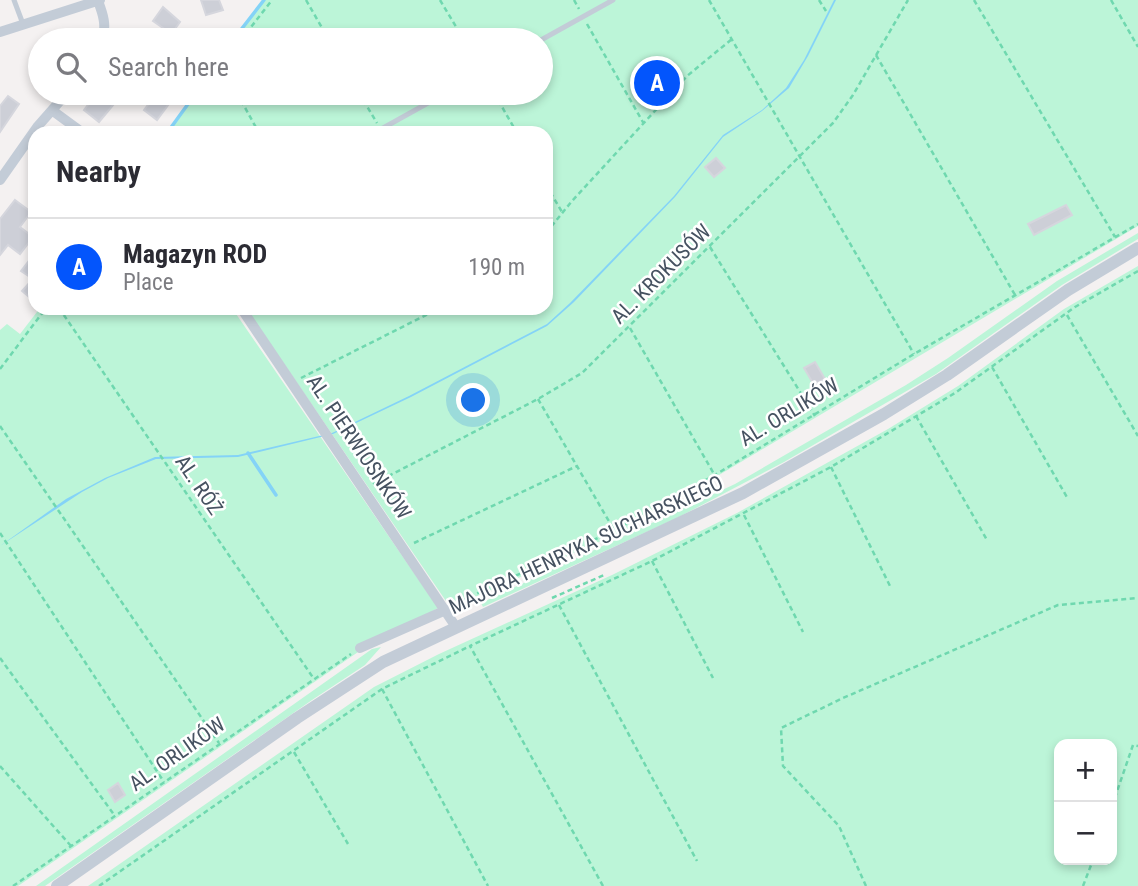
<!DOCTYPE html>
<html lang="en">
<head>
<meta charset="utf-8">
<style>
  :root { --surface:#fff; --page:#f7f7f7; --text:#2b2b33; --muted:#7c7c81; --line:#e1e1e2; --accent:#0355fc }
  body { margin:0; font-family:"Roboto Condensed",sans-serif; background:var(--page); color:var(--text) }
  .controls { position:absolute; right:21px; bottom:21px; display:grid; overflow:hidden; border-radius:14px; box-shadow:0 4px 10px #0003 }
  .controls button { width:63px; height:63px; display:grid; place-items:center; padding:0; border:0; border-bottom:2px solid var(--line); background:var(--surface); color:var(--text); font:35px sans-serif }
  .you { position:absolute; left:474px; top:401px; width:24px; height:24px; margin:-18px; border:5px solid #fff; border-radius:50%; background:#1a73e8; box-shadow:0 0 0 10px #1a73e833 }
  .badge { display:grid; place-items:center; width:46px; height:46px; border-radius:50%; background:var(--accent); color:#fff; font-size:23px; font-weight:700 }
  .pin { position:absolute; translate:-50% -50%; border:4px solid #fff; box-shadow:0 2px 7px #0006 }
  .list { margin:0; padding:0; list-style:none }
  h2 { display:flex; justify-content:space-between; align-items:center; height:91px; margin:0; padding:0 28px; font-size:30px }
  h2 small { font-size:23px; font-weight:400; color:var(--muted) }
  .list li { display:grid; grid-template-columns:46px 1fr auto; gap:21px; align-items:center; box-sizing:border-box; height:98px; padding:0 28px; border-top:2px solid var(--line) }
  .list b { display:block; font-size:26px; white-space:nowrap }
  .list p { margin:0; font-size:23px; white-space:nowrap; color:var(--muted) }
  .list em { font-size:23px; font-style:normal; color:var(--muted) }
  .icon { flex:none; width:38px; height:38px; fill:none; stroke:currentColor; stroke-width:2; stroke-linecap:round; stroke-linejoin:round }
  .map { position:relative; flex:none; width:1138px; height:886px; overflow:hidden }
  .search { position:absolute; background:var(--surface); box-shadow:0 4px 10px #0003; left:28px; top:28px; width:525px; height:77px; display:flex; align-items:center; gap:18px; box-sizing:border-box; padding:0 24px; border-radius:38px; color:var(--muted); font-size:26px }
  .panel { position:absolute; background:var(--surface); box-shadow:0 4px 10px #0003; left:28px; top:126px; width:525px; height:189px; border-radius:21px }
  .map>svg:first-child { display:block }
</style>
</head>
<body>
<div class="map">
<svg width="1138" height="886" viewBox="0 0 1138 886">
  <rect width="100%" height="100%" fill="#f4f1f1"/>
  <path fill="#bcf5d8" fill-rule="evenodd" d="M 264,0 L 1138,0 L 1138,226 L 630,528 L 453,607 L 450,603 L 448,604 L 246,308 L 546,308 L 546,133 L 167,133 L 196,93 L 541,93 L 541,40 L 233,40 Z
    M 1138,233 L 1138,239 L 1062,285 L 936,374 L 784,462 L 677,518 L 483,607 L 481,603 L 735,484 L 906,385 L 948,358 L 1057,281 Z
    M 1138,266 L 1138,886 L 88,886 L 374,687 L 439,654 L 612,575 L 737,513 L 888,429 L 958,386 L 1064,309 ZM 1059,744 L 1112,744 L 1112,860 L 1059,860 Z
    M 40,308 L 232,308 L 438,608 L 361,650 L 18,886 L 0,886 L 0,330 L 7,324 L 20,334 Z
    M 381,647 L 365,665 L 312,700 L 45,886 L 36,886 L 372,649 Z"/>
  <path fill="#84d3f7" d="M 834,0 L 836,0 L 808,56 L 789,88 L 762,111 L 723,137 L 675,197 L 574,302 L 547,326 L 411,397 L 333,434 L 238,457 L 156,459 L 108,478 L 82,492 L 0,546 L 66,499 L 105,478 L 155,457 L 238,455 L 332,433 L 409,396 L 547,324 L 570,303 L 674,196 L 723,135 L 762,110 L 786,88 L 804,60 Z"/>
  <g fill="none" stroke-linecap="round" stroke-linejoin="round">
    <path stroke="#84d3f7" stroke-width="3.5" d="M 233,40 L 264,0
      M 167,133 L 196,93
      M 248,453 L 276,495"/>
  </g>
  <path fill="#cdcfd7" stroke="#d5d6dd" stroke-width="2" d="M 201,0 L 219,0 L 223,10 L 206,15 Z
    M 163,7 L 180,22 L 167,40 L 154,40 L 163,28 L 153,21 Z
    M 671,66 L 678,79 L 642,99 L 635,87 Z
    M 97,93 L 123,93 L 99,122 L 84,110 Z
    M 157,93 L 177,93 L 157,120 L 144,110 Z
    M 8,96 L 19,104 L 0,132 L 0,106 Z
    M 716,158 L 725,168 L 714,177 L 705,167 Z
    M 15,200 L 31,212 L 20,227 L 33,237 L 20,254 L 8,245 L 0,255 L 0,219 Z
    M 1066,205 L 1072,215 L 1034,235 L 1028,224 Z
    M 35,253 L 35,302 L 22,291 L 33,279 L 21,271 Z
    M 815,362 L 825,379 L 814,385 L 804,368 Z
    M 118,783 L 125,795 L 115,802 L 108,790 Z"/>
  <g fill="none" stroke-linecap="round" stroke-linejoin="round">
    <path stroke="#6fd8af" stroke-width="2.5" stroke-dasharray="5 3.5" stroke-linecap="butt" d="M 306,0 L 329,40
      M 440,0 L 464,40
      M 574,0 L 579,9
      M 709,0 L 914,354
      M 819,0 L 826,11
      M 974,0 L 1115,237
      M 1111,0 L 1138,47
      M 587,24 L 644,124
      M 241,40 L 272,0
      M 876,55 L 1015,295
      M 237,93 L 259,133
      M 359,93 L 377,123
      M 494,93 L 517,133
      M 546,185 L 562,212
      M 546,233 L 572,201 L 687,76 L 732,39
      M 710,247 L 815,416
      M 59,308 L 314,679
      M 1067,315 L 1138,436
      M 630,328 L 714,474
      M 992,367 L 1068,499
      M 0,369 L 46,308
      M 301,378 L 440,308
      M 538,399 L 614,530
      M 916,416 L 987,540
      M 0,426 L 219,743
      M 831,467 L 891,588
      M 373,484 L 538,399 L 582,373 L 833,123 L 853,95 L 908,0
      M 744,515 L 803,632
      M 0,533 L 164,782
      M 414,543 L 577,466
      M 652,561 L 713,678
      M 552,598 L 604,575
      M 454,604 L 615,530 L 715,475 L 914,354 L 1138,224
      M 559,605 L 697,861
      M 0,658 L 115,816
      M 382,689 L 488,886
      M 294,752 L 348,844
      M 0,766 L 71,846
      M 1112,806 L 1133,745 L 1138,746
      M 13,886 L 351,654
      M 99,886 L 382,689 L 470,646
      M 603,886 L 470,646 L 652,561 L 831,467 L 955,393 L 1075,307 L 1138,271
      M 866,886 L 839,826 L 783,766 L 781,728 L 843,698 L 1058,605 L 1138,598
      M 1083,886 L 1093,860"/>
    <path stroke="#c3ccd7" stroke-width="5" d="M 14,0 L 23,24
      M 541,40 L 613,0
      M 374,133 L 446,93"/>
    <path stroke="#c3ccd7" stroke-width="10" d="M 98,1 C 103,14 107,26 102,40
      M 0,32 L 100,0
      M 53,111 L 83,133
      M 0,180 L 38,126 L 67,93
      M 241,308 L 456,627
      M 360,648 L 446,610"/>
    <path stroke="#c3ccd7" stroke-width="12" d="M 57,886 L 297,718 L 383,662 L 743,493 L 884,414 L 947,375 L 1068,290 L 1138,248"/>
  </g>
  <g text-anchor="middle" stroke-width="5" stroke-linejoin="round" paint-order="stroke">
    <g font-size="21" fill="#465261" stroke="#fff">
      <text transform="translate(661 274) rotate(-45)" y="7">AL. KROKUSÓW</text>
      <text transform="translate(789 412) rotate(-31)" y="7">AL. ORLIKÓW</text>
      <text transform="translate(359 447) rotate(56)" y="7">AL. PIERWIOSNKÓW</text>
      <text transform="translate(199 485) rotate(56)" y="7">AL. RÓŻ</text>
      <text transform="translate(586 545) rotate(-25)" y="7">MAJORA HENRYKA SUCHARSKIEGO</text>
      <text transform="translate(177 754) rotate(-35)" y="7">AL. ORLIKÓW</text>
    </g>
  </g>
</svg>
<div class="controls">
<button>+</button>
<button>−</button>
</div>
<div class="you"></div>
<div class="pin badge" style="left:657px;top:83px">A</div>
<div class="search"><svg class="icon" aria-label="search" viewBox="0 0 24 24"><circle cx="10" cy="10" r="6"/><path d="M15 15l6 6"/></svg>Search here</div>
<section class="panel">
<h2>Nearby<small></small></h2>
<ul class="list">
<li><span class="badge">A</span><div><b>Magazyn ROD</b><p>Place</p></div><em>190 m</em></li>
</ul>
</section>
</div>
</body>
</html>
